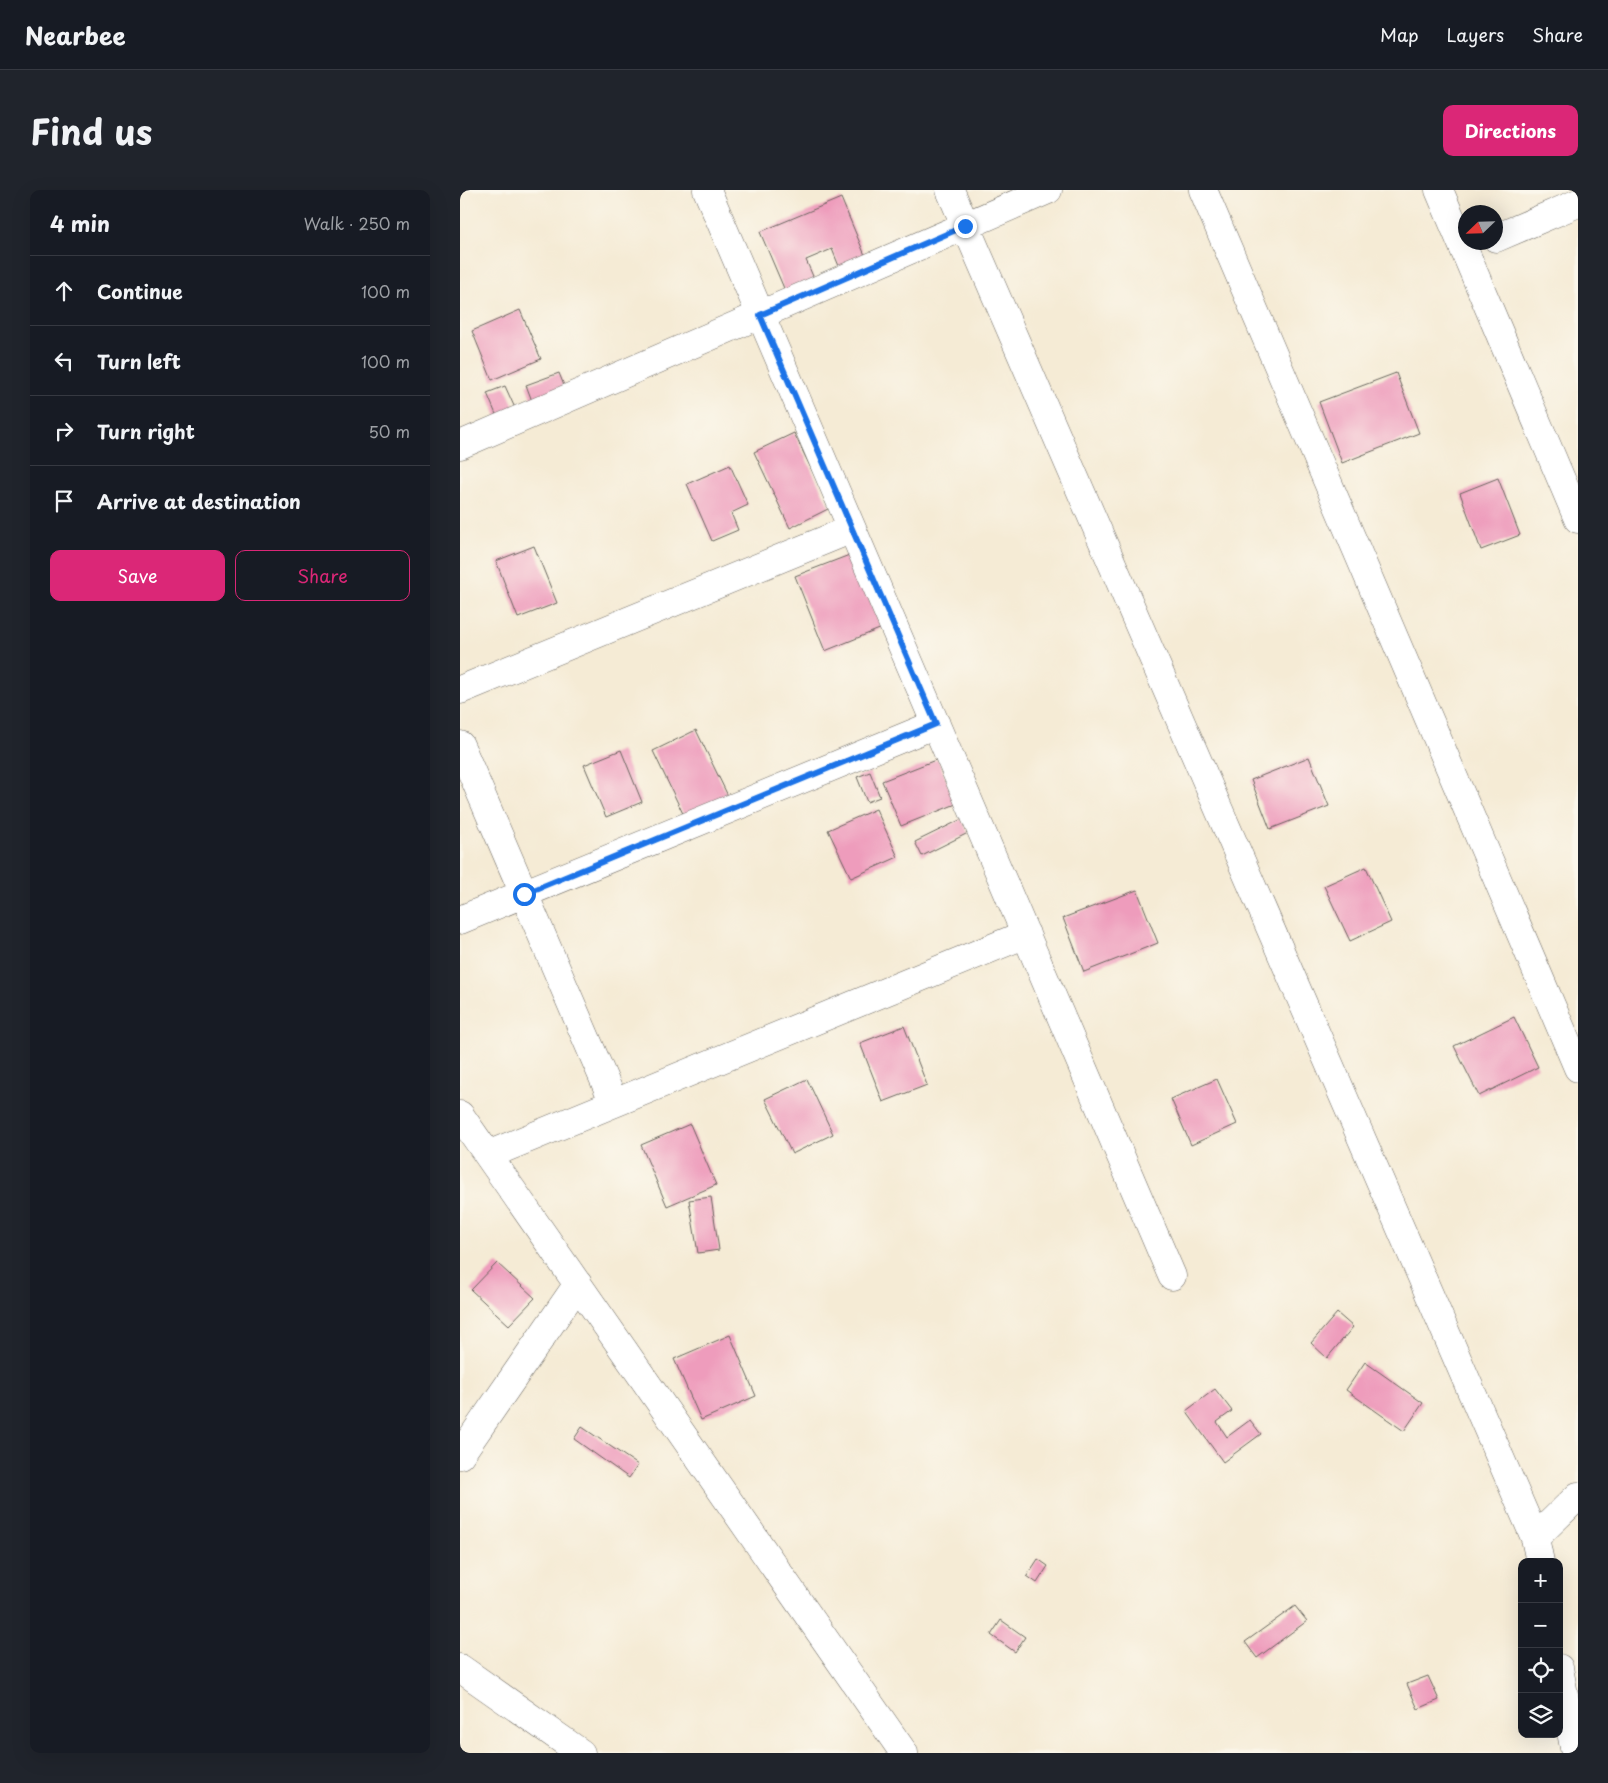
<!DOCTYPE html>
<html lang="en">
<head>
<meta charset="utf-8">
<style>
  :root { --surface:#171b24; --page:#20242c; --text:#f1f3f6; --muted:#9ea1a6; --line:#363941; --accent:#db2777 }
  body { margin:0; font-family:"Playpen Sans",sans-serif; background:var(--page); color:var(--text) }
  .controls { position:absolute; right:15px; bottom:15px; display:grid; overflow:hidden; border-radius:10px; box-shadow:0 5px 20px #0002 }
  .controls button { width:45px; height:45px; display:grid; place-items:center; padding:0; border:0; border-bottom:1px solid var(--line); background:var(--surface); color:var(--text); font:25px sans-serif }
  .compass { position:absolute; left:998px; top:15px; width:45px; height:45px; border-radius:50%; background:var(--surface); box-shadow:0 5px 20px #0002; rotate:247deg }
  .stop { position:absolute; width:15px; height:15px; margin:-11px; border:4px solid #1a73e8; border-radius:50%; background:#fff }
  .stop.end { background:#1a73e8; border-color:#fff; box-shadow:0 1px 5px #0008 }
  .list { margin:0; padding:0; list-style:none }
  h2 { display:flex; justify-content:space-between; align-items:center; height:65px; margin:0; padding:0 20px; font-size:21px }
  h2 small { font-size:16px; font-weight:400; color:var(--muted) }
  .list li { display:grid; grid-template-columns:32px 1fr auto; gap:15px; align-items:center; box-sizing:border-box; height:70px; padding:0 20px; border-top:1px solid var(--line) }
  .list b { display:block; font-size:19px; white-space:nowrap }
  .list em { font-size:16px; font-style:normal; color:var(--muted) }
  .actions { display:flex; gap:10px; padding:15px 20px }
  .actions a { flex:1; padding:11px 0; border:1px solid var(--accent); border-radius:10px; text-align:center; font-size:18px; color:var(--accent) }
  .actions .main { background:var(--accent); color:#fff }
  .icon { flex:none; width:28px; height:28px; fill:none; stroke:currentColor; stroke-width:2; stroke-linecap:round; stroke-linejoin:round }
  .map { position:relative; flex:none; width:1118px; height:1563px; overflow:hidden; border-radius:10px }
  header { display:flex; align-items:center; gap:30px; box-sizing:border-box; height:70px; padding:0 25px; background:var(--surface); border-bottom:1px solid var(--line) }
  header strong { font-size:24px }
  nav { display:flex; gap:28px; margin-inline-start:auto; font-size:18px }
  .intro { display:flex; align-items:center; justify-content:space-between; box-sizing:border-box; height:120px; padding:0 30px }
  h1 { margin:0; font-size:35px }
  .button { padding:12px 22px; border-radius:10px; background:var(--accent); color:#fff; font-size:18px; font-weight:700 }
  main { display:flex; gap:30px; padding:0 30px }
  aside { flex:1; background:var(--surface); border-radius:10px; box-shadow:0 5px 20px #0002 }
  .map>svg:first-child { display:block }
</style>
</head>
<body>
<header>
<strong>Nearbee</strong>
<nav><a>Map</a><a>Layers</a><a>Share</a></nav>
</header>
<div class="intro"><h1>Find us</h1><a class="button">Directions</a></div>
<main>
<aside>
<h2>4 min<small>Walk · 250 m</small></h2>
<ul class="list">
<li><svg class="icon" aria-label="ahead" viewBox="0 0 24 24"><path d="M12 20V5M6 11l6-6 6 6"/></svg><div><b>Continue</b></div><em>100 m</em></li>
<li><svg class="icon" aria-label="left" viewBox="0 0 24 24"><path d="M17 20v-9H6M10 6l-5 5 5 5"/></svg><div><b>Turn left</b></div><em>100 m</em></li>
<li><svg class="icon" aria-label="right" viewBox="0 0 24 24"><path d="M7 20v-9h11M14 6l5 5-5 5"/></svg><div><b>Turn right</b></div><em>50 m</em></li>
<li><svg class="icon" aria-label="arrive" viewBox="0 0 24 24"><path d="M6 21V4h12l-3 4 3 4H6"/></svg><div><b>Arrive at destination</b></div></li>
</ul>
<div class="actions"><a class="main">Save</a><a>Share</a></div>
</aside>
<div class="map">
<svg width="1118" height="1563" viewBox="0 0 1118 1563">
  <rect width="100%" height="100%" fill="#fbf7ec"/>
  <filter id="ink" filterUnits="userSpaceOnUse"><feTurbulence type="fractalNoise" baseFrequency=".02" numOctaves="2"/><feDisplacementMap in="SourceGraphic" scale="10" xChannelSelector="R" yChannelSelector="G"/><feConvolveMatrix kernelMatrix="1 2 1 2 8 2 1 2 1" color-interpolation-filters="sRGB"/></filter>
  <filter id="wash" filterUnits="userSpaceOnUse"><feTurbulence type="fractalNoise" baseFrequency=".0096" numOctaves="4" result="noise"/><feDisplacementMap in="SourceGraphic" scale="20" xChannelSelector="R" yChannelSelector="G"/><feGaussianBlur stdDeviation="1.12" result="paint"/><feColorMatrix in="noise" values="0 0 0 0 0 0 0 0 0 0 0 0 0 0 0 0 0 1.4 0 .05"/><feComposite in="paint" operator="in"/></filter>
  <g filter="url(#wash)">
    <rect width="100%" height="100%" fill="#f5ebd5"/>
    <g id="blocks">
      <path fill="#ee9cbc" d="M 381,8 L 407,70 L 381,81 L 372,59 L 346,70 L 355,91 L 326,103 L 300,42 Z
        M 60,120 L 81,169 L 32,190 L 12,141 Z
        M 99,183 L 105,198 L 72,211 L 66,195 Z
        M 936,183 L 959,243 L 882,273 L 859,212 Z
        M 45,196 L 59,227 L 40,234 L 27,203 Z
        M 334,243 L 370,318 L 330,338 L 294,262 Z
        M 270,275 L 288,315 L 271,323 L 278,340 L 252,351 L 227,294 Z
        M 1038,288 L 1060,345 L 1021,360 L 1000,303 Z
        M 74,356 L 97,413 L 58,428 L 36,371 Z
        M 392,364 L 422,438 L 365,461 L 335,386 Z
        M 236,540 L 269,608 L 226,630 L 193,561 Z
        M 161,560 L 182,612 L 146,627 L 124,575 Z
        M 849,567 L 869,616 L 810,639 L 791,590 Z
        M 478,569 L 496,614 L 441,636 L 422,591 Z
        M 410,582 L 420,607 L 407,612 L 397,587 Z
        M 416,619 L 438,667 L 391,688 L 368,640 Z
        M 502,629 L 508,643 L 462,666 L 455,652 Z
        M 906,677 L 931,732 L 890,751 L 864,696 Z
        M 677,700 L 698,753 L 624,782 L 603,728 Z
        M 1054,827 L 1078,877 L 1019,906 L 994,856 Z
        M 444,836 L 467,895 L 423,912 L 400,853 Z
        M 347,889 L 373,944 L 332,964 L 305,909 Z
        M 757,889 L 777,934 L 731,955 L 711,909 Z
        M 230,934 L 256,995 L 207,1016 L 181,955 Z
        M 251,1007 L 259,1060 L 238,1063 L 229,1010 Z
        M 37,1073 L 75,1108 L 49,1135 L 11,1100 Z
        M 877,1123 L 893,1137 L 867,1168 L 851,1153 Z
        M 270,1145 L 296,1206 L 241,1230 L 214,1169 Z
        M 905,1172 L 963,1213 L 944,1241 L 886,1200 Z
        M 755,1199 L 772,1221 L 757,1232 L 767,1247 L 790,1230 L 801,1244 L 763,1272 L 726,1221 Z
        M 122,1237 L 178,1275 L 169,1288 L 114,1249 Z
        M 578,1369 L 588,1376 L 577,1393 L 567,1386 Z
        M 835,1416 L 847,1431 L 797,1468 L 785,1452 Z
        M 541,1430 L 565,1447 L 555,1462 L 531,1445 Z
        M 968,1486 L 979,1510 L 958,1519 L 947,1494 Z"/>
    </g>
  </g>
  <g filter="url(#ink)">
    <use href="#blocks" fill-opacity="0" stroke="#68645d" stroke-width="1"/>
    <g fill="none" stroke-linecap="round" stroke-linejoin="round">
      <g stroke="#68645d" stroke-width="29">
        <path id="minor" d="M 247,0 L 712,1086
          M 490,0 L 1075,1348 L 1080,1372
          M 743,0 L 1118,878
          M 979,0 L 1118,329
          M 1036,48 L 1118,13
          M 0,255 L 588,0
          M 0,500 L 392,339
          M 0,555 L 154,913
          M 0,730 L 476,534
          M 0,925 L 444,1563
          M 28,965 L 566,744
          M 0,1265 L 118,1094
          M 1075,1348 L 1118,1306
          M 0,1478 L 121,1563
          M 1099,1478 L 1115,1563"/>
      </g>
      <use href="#minor" stroke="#fff" stroke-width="28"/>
    </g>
  </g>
  <g fill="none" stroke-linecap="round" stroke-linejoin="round" filter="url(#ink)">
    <path stroke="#1a73e8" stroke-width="6" d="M 64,704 L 476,534 L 300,125 L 505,36"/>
  </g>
</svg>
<div class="controls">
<button>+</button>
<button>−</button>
<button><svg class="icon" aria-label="locate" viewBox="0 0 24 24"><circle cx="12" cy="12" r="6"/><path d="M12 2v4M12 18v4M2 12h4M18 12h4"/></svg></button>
<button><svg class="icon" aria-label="layers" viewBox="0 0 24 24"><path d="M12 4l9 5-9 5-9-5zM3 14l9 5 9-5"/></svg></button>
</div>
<svg class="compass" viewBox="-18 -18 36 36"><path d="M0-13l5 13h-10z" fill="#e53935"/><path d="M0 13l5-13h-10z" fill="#9ea1a6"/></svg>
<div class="stop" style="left:64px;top:704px"></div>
<div class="stop end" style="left:505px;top:36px"></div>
</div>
</main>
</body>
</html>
